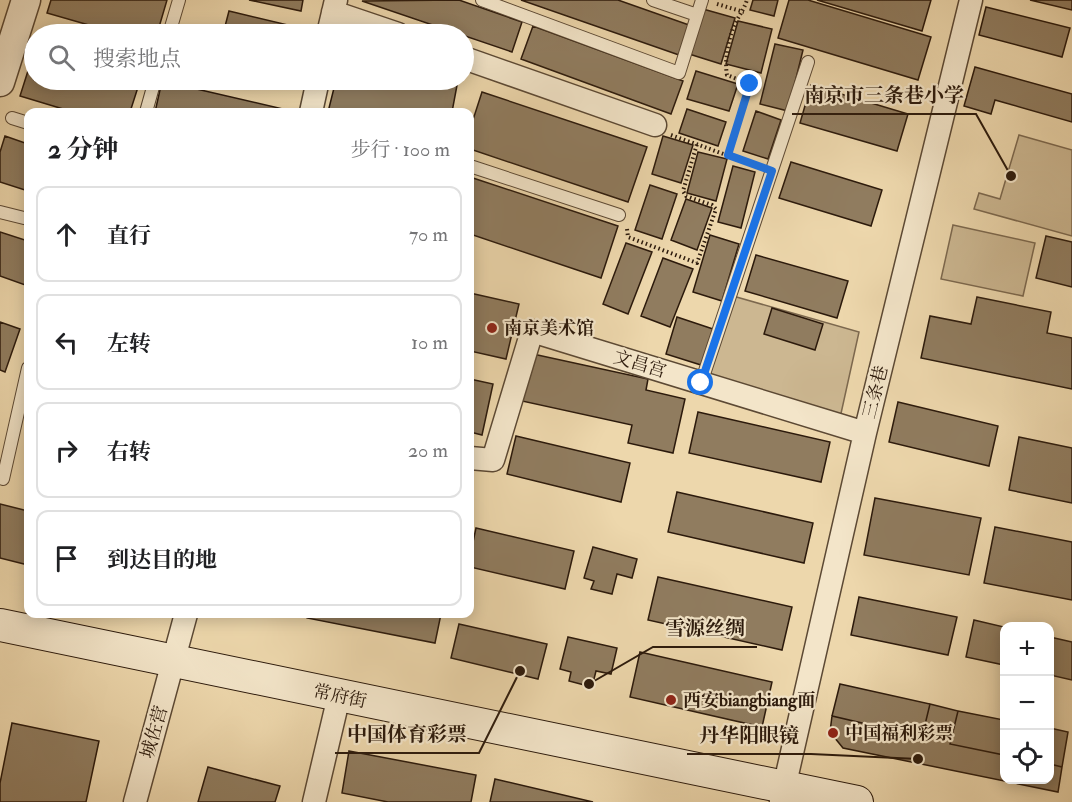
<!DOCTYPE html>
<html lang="zh">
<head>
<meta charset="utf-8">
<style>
  :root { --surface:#fff; --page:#f6f6f6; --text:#202124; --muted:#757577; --line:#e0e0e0 }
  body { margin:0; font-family:"IM FELL Double Pica","Noto Serif SC",serif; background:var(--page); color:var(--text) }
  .controls { position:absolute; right:18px; bottom:18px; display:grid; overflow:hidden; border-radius:12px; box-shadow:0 3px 15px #0003 }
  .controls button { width:54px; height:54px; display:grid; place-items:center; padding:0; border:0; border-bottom:2px solid var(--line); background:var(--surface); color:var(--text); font:30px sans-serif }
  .stop { position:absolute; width:18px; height:18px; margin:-14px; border:4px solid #1a73e8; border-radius:50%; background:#fff }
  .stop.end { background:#1a73e8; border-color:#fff; box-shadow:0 2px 6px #0008 }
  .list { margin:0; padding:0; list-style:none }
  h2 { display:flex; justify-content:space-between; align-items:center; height:78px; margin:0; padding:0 24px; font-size:26px }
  h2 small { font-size:20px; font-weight:400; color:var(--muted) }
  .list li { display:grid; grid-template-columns:39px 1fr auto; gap:18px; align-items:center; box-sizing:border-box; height:96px; margin:0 12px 12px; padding:0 12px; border:2px solid var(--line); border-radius:12px }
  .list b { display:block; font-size:22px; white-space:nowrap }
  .list em { font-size:20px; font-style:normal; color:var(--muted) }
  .icon { flex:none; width:33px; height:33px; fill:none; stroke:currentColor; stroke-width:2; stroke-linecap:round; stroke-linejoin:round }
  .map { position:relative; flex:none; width:1072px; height:802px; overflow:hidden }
  .search { position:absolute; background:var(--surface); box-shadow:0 3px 15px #0003; left:24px; top:24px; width:450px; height:66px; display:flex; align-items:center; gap:15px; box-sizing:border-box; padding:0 21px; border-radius:33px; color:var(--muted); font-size:22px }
  .panel { position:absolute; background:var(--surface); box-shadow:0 3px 15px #0003; left:24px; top:108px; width:450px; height:510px; border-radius:12px }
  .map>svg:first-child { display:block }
</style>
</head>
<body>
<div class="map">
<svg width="1072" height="802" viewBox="0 0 1072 802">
  <rect width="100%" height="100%" fill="#edd7ac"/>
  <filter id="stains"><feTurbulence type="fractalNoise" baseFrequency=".00333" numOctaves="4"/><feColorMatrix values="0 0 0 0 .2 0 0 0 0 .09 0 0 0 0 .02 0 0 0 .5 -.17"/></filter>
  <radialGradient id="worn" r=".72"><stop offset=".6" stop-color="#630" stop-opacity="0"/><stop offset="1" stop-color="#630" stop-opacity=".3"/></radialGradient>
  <path fill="#ccb791" stroke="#7c684e" stroke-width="1.5" d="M 1019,135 L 1072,150 L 1072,236 L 974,209 L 979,193 L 1000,199 Z
    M 953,225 L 1035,243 L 1023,296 L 941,279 Z
    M 733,296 L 859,332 L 840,418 L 708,379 Z"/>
  <path fill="#907c5f" stroke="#2c1a0c" stroke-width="1.5" d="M 51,0 L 167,0 L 157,34 L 120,34 L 47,13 Z
    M 249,0 L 303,0 L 301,11 Z
    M 459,0 L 522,22 L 512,52 L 362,1 Z
    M 521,0 L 618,0 L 689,25 L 679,55 Z
    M 753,0 L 778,0 L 774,16 L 750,10 Z
    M 789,0 L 808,0 L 931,37 L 918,80 L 778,38 Z
    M 817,0 L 931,0 L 922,31 Z
    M 1030,0 L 1072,0 L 1072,10 Z
    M 986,7 L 1070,28 L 1062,57 L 979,35 Z
    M 703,9 L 735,18 L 721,64 L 689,54 Z
    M 229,11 L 309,30 L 308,34 L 223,34 Z
    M 738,21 L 772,29 L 761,73 L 726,64 Z
    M 533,26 L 683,81 L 671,114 L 521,59 Z
    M 775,44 L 803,50 L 788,111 L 760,104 Z
    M 34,52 L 34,80 L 125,80 L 139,84 L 130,112 L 73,112 L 20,96 Z
    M 975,67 L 1072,94 L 1072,122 L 995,100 L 991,114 L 964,106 Z
    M 696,71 L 738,84 L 729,111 L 687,99 Z
    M 336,80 L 458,80 L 452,112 L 328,112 Z
    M 162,81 L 283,109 L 282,112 L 155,112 Z
    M 811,85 L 908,114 L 897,151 L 800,123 Z
    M 482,92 L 647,147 L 628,202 L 470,149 L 470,129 Z
    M 687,109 L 726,122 L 718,146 L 679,133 Z
    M 756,111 L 781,120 L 768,159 L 743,151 Z
    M 5,136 L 28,144 L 28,191 L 0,182 L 0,152 Z
    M 663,136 L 693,145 L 681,183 L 652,174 Z
    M 698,152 L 727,159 L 716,201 L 687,193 Z
    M 791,162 L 882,190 L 871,226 L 779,198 Z
    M 733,166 L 755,172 L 741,228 L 718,222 Z
    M 470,177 L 618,226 L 601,278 L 470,234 Z
    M 650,185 L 677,194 L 662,239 L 635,230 Z
    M 686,199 L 712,208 L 697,250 L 671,240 Z
    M 0,232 L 28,241 L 28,286 L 0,276 Z
    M 710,235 L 739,244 L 722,301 L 693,292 Z
    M 1046,236 L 1072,242 L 1072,287 L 1036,278 Z
    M 626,243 L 652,252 L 628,314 L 603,304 Z
    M 756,255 L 848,281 L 837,318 L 745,291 Z
    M 663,258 L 693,269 L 670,327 L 641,316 Z
    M 470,293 L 519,304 L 506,359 L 470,351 Z
    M 977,297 L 1051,312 L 1047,333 L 1072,338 L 1072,389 L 921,358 L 930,316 L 971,324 Z
    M 772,308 L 823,324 L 815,350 L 764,334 Z
    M 677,317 L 713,329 L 701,365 L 666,354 Z
    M 0,322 L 20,329 L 5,372 L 0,370 Z
    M 533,354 L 648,379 L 646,390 L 685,399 L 673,453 L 628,443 L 632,425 L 522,401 Z
    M 470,379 L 493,384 L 482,435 L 470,432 Z
    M 898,402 L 998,426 L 989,466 L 889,442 Z
    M 698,412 L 830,442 L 821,482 L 689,453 Z
    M 516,436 L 630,463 L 621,502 L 507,474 Z
    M 1019,437 L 1072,448 L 1072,503 L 1009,490 Z
    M 677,492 L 813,523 L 804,563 L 668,532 Z
    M 875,498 L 981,518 L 969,575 L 864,555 Z
    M 0,504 L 28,511 L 28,565 L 0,558 Z
    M 995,527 L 1072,542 L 1072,600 L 984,583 Z
    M 476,528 L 574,551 L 565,589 L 470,567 L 470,556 Z
    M 593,547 L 637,559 L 632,578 L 617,574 L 612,594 L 591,589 L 594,581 L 584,578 Z
    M 658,577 L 792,607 L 782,650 L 648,620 Z
    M 859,597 L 957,617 L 948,655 L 851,635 Z
    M 307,614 L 441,614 L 435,643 L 307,618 Z
    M 974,620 L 1004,627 L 1004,665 L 966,657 Z
    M 459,624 L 547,644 L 538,679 L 451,658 Z
    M 568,637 L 617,648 L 611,674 L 596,671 L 592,687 L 569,681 L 571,672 L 560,669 Z
    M 1050,637 L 1072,642 L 1072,680 L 1050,675 Z
    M 640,652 L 772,682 L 762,727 L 630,697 Z
    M 840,684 L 930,704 L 922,737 L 832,716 Z
    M 930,704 L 958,711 L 950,744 L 1004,755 L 1004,780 L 1050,780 L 1050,764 L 1062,767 L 1058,792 L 843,748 L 830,732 L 832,716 L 922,737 Z
    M 958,711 L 1004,720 L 1004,755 L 950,744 Z
    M 12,723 L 99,741 L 86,802 L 0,802 L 0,783 Z
    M 1050,728 L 1068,732 L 1062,767 L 1050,764 Z
    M 349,751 L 476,775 L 471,802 L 388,802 L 342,793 Z
    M 208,767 L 280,786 L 275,802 L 198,802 Z
    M 495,779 L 593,802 L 490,802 Z"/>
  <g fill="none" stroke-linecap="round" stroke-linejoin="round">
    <g stroke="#5c4934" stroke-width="14">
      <path id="service" d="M 482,0 L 679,73 L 702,0
        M 653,0 L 697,15
        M 169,34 L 179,0
        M 146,112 L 155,80
        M 12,118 L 28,123
        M 470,166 L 619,215
        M 0,212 L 28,219
        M 701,383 L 808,62
        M 3,479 L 28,368"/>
    </g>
    <g stroke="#5c4934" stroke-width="25">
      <path id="minor" d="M 333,12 L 398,34
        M 328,34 L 336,0
        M 464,58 L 655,125
        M 311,112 L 318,80
        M 470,458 L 493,460 L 532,331 L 865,433
        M 781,801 L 865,433 L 971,0
        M 135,802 L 186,614
        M 314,802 L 339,696"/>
    </g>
    <g stroke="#5c4934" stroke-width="31">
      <path id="tertiary" d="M 0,82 L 26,0"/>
    </g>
    <g stroke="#2c1a0c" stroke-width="34">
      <path id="secondary" d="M 0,625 L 857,802"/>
    </g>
    <path stroke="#2c1a0c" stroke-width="4" stroke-dasharray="1.5 3" stroke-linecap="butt" d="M 717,4 L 744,12
      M 671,135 L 757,166
      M 728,155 L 750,84 L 727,75 C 724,60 729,35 736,22 C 740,14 744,9 747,0
      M 627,229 L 628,237 L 697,263 L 716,209 L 712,205 L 686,196 L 683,191 L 697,144"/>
    <use href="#service" stroke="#f3e5c9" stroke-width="12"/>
    <use href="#minor" stroke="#f3e5c9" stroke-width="22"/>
    <use href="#tertiary" stroke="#f3e5c9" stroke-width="28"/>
    <use href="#secondary" stroke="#f3e5c9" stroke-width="32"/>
  </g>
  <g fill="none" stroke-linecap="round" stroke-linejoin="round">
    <path stroke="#1a73e8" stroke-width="8" d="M 701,383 L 772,171 L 728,155 L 750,84"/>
  </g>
  <g fill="#8f2418" stroke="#f3e5c9" stroke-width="2">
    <circle cx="492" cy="328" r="6"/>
    <circle cx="671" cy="700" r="6"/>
    <circle cx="833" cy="733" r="6"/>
  </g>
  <g text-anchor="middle" stroke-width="4.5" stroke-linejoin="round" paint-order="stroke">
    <g font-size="18" font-weight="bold" fill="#2c1a0c" stroke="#f3e5c9" text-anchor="start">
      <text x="504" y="334">南京美术馆</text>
      <text x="683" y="706">西安biangbiang面</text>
      <text x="845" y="739">中国福利彩票</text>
    </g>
    <g font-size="18" fill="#2c1a0c" stroke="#f3e5c9">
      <text transform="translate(640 364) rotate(17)" y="6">文昌宫</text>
      <text transform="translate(875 392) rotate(-76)" y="6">三条巷</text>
      <text transform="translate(340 696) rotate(12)" y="6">常府街</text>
      <text transform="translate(154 732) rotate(-74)" y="6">城佐营</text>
    </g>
  </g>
  <path fill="none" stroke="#2c1a0c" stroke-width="2" d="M1011 176L976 114H792M589 684L653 647H757M520 671L479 753H335M918 759L811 754H687"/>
  <g fill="#2c1a0c" stroke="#f3e5c9" stroke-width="2">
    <circle cx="1011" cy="176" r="6"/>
    <circle cx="589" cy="684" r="6"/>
    <circle cx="520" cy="671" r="6"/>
    <circle cx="918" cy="759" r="6"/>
  </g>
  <g font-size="20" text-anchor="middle" font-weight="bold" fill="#2c1a0c" stroke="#f3e5c9" stroke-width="4.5" stroke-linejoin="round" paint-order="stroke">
    <text x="884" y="102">南京市三条巷小学</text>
    <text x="705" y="635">雪源丝绸</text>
    <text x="407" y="741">中国体育彩票</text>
    <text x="749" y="742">丹华阳眼镜</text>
  </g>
  <rect width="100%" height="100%" filter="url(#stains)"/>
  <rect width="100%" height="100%" fill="url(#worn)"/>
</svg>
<div class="controls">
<button>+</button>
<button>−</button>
<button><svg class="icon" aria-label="locate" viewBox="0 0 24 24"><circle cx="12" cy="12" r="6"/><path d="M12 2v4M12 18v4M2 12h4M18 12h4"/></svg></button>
</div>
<div class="stop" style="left:701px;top:383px"></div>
<div class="stop end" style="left:750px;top:84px"></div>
<div class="search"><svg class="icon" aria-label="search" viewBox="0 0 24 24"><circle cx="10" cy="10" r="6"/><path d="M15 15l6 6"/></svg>搜索地点</div>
<section class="panel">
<h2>2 分钟<small>步行 · 100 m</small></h2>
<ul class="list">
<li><svg class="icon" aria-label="ahead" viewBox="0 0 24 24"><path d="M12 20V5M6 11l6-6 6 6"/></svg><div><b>直行</b></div><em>70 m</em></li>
<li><svg class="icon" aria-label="left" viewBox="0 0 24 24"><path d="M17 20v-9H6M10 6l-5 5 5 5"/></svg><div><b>左转</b></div><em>10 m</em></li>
<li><svg class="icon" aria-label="right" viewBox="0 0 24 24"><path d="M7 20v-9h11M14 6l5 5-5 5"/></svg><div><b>右转</b></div><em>20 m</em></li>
<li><svg class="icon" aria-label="arrive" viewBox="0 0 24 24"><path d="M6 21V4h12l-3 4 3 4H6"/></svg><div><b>到达目的地</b></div></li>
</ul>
</section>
</div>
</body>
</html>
